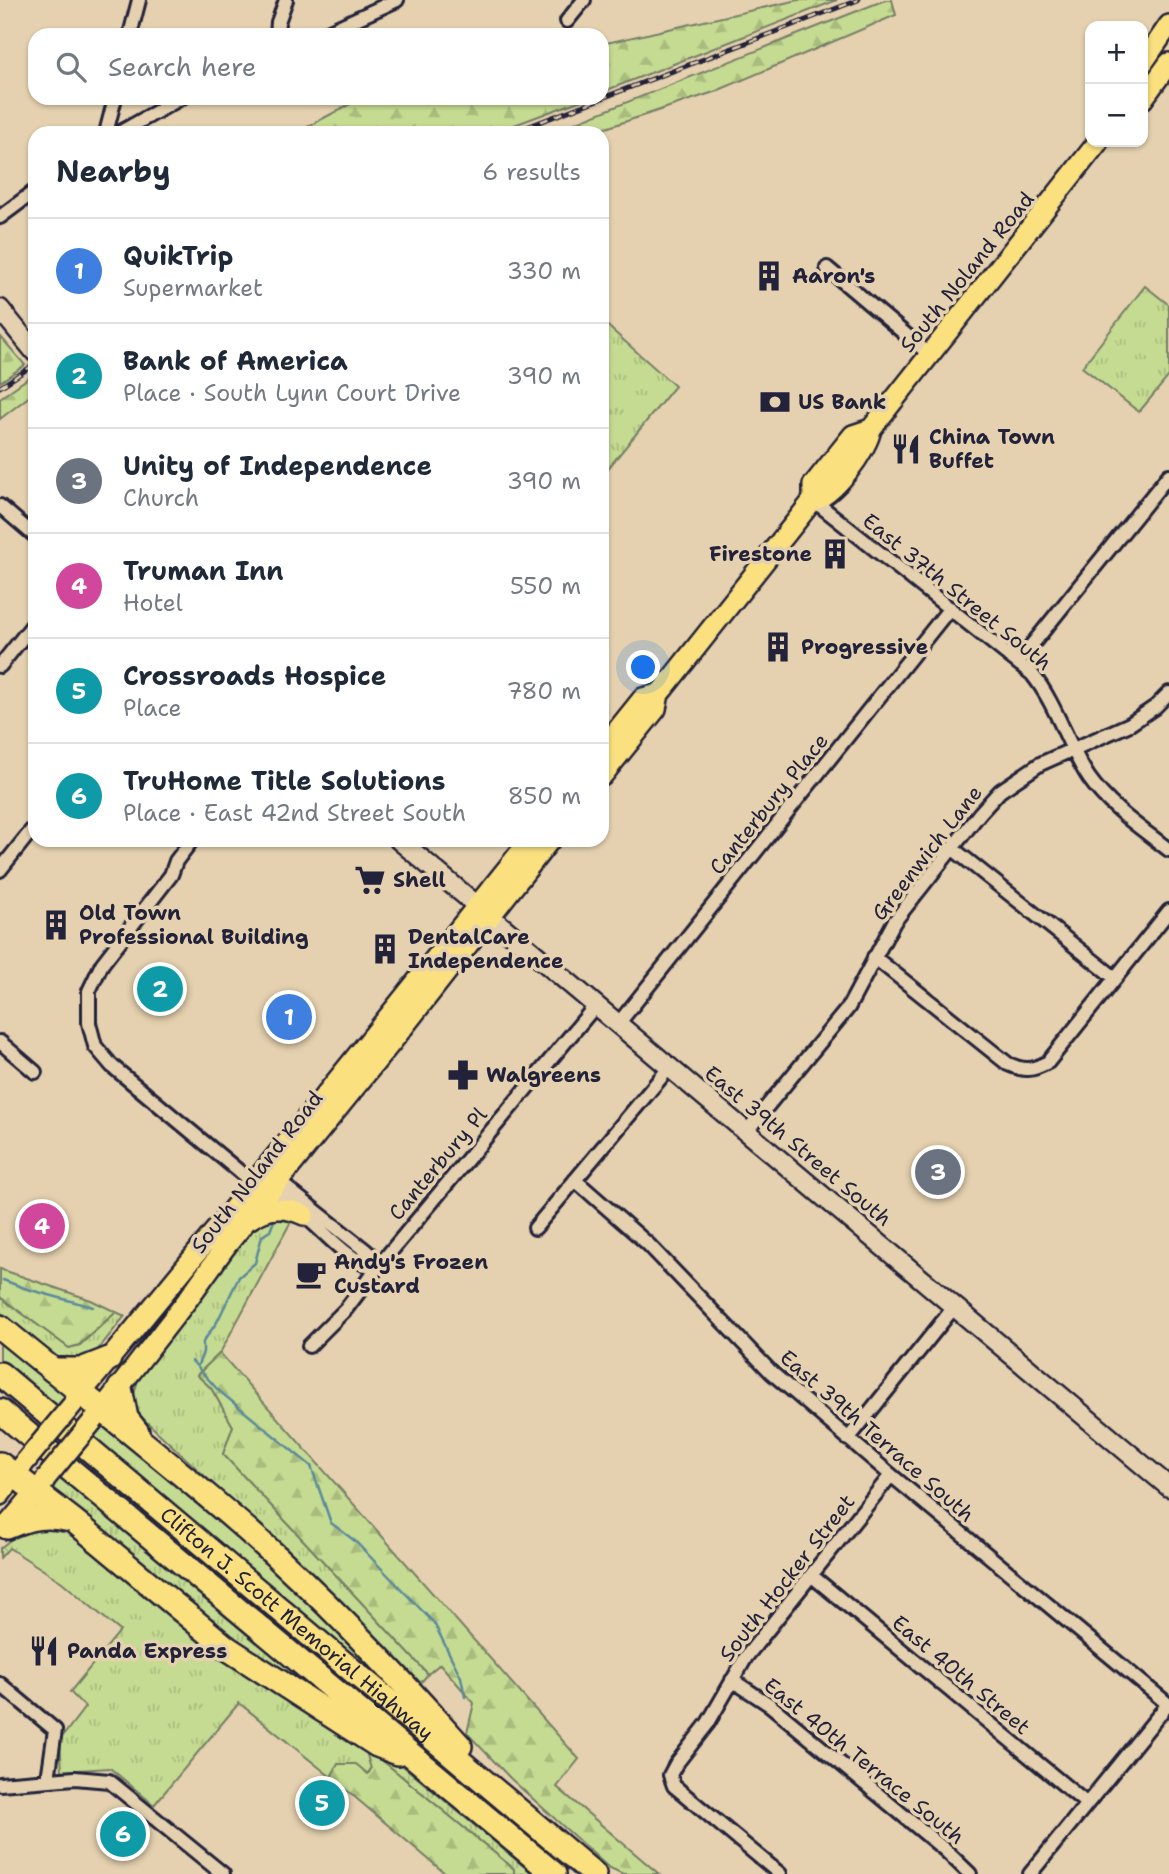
<!DOCTYPE html>
<html lang="en">
<head>
<meta charset="utf-8">
<style>
  :root { --surface:#fff; --page:#f2f2f3; --text:#1f2937; --muted:#747a83; --line:#e0e1e3; --accent:#22223b }
  body { margin:0; font-family:"Shantell Sans",sans-serif; background:var(--page); color:var(--text) }
  .controls { position:absolute; right:21px; top:21px; display:grid; overflow:hidden; border-radius:14px; box-shadow:0 2px 5px #0004 }
  .controls button { width:63px; height:63px; display:grid; place-items:center; padding:0; border:0; border-bottom:2px solid var(--line); background:var(--surface); color:var(--text); font:35px sans-serif }
  .you { position:absolute; left:644px; top:668px; width:24px; height:24px; margin:-18px; border:5px solid #fff; border-radius:50%; background:#1a73e8; box-shadow:0 0 0 10px #1a73e833 }
  .badge { display:grid; place-items:center; width:46px; height:46px; border-radius:50%; background:var(--accent); color:#fff; font-size:23px; font-weight:700 }
  .pin { position:absolute; translate:-50% -50%; border:4px solid #fff; box-shadow:0 2px 7px #0006 }
  .list { margin:0; padding:0; list-style:none }
  h2 { display:flex; justify-content:space-between; align-items:center; height:91px; margin:0; padding:0 28px; font-size:30px }
  h2 small { font-size:23px; font-weight:400; color:var(--muted) }
  .list li { display:grid; grid-template-columns:46px 1fr auto; gap:21px; align-items:center; box-sizing:border-box; height:105px; padding:0 28px; border-top:2px solid var(--line) }
  .list b { display:block; font-size:26px; white-space:nowrap }
  .list p { margin:0; font-size:23px; white-space:nowrap; color:var(--muted) }
  .list em { font-size:23px; font-style:normal; color:var(--muted) }
  .icon { flex:none; width:38px; height:38px; fill:none; stroke:currentColor; stroke-width:2; stroke-linecap:round; stroke-linejoin:round }
  .map { position:relative; flex:none; width:1169px; height:1874px; overflow:hidden }
  .search { position:absolute; background:var(--surface); box-shadow:0 2px 5px #0004; left:28px; top:28px; width:581px; height:77px; display:flex; align-items:center; gap:18px; box-sizing:border-box; padding:0 24px; border-radius:21px; color:var(--muted); font-size:26px }
  .panel { position:absolute; background:var(--surface); box-shadow:0 2px 5px #0004; left:28px; top:126px; width:581px; height:721px; border-radius:21px }
  .map>svg:first-child { display:block }
</style>
</head>
<body>
<div class="map">
<svg width="1169" height="1874" viewBox="0 0 1169 1874">
  <defs>
    <pattern id="grass-tufts" width="24" height="20" patternUnits="userSpaceOnUse" patternTransform="scale(1.75)"><rect width="24" height="20" fill="#c5db91"/><path d="M3 7l-1-3M5 7V3M7 7l1-3M15 17l-1-3M17 17v-4M19 17l1-3" fill="none" stroke="#a9bc7e"/></pattern>
    <pattern id="forest-firs" width="22" height="20" patternUnits="userSpaceOnUse" patternTransform="scale(1.75)"><rect width="22" height="20" fill="#c5db91"/><path d="M5 1l3.5 6h-7zM16 11l3.5 6h-7z" fill="#a9bc7e"/></pattern>
  </defs>
  <rect width="100%" height="100%" fill="#e5d1af"/>
  <filter id="ink" filterUnits="userSpaceOnUse"><feTurbulence type="fractalNoise" baseFrequency=".0143" numOctaves="2"/><feDisplacementMap in="SourceGraphic" scale="14" xChannelSelector="R" yChannelSelector="G"/><feConvolveMatrix kernelMatrix="1 2 1 2 8 2 1 2 1" color-interpolation-filters="sRGB"/></filter>
  <g filter="url(#ink)">
    <path fill="url(#grass-tufts)" stroke="#747e66" stroke-width="2" d="M 1145,286 L 1169,305 L 1169,376 L 1139,412 L 1082,367 Z
      M 602,321 L 675,386 L 602,476 Z
      M 294,1216 L 220,1353 L 197,1375 L 211,1388 L 233,1426 L 223,1454 L 428,1674 L 419,1685 L 281,1547 L 136,1412 L 133,1398 L 138,1380 L 197,1297 L 253,1227 L 260,1221 Z
      M 0,1297 L 69,1348 L 80,1345 L 116,1312 L 125,1316 L 92,1357 C 63,1376 22,1330 0,1312 Z
      M 0,1337 L 64,1390 L 66,1398 L 57,1407 L 0,1359 Z
      M 100,1425 L 107,1427 L 259,1554 L 299,1585 L 396,1691 L 94,1437 Z
      M 59,1474 L 331,1702 L 219,1632 L 52,1492 L 51,1484 Z
      M 66,1526 L 403,1766 L 533,1874 L 514,1874 L 514,1869 L 372,1752 L 371,1769 L 367,1774 L 339,1764 L 331,1777 L 239,1703 L 154,1805 L 110,1768 L 62,1771 L 60,1740 L 85,1707 L 70,1692 L 120,1631 L 62,1582 L 9,1548 L 0,1558 L 0,1548 L 26,1528 Z"/>
    <path fill="url(#forest-firs)" stroke="#747e66" stroke-width="2" d="M 798,0 L 837,0 L 602,92 L 602,44 Z
      M 885,0 L 892,0 L 896,15 L 714,92 L 591,133 L 556,133 L 554,131 Z
      M 361,98 L 587,98 L 493,133 L 296,133 Z
      M 0,336 L 25,365 L 0,382 Z
      M 31,376 L 35,383 L 35,392 L 0,419 L 0,398 Z
      M 0,1269 L 91,1300 L 116,1312 L 79,1345 L 69,1348 L 0,1297 Z
      M 220,1353 L 579,1759 L 557,1787 L 659,1874 L 623,1874 L 608,1867 L 511,1779 L 467,1733 L 474,1703 L 440,1664 L 428,1674 L 223,1454 L 233,1426 L 211,1388 L 197,1375 Z
      M 372,1752 L 514,1869 L 514,1874 L 446,1874 L 331,1777 L 338,1764 L 356,1764 L 368,1774 L 371,1769 L 367,1755 Z"/>
    <g fill="none" stroke-linecap="round" stroke-linejoin="round">
      <path stroke="#5a8a9c" stroke-width="2.5" d="M 3,1280 L 27,1289 L 93,1307
        M 192,1361 L 218,1390 L 311,1466 L 331,1523 L 355,1541 L 434,1623 L 461,1677 L 465,1697
        M 198,1365 L 203,1352 L 203,1342 L 217,1322 L 239,1277 L 255,1263 L 262,1236 L 270,1231 L 275,1218"/>
      <g stroke="#22223b" stroke-width="18">
        <path id="minor" d="M 567,21 L 584,0
          M 130,35 L 139,0
          M 277,35 L 278,22 L 286,0
          M 321,35 L 397,0
          M 106,133 L 115,98
          M 119,133 L 181,98
          M 0,217 L 35,191
          M 827,268 L 930,355
          M 813,500 L 1032,674 C 1057,705 1067,745 1089,778 C 1110,808 1141,828 1169,850
          M 0,506 L 35,536
          M 1018,662 L 1169,475
          M 0,666 L 35,622
          M 192,840 L 176,861 L 171,875 L 102,964 L 89,991 L 89,1023 L 95,1046 L 112,1066 L 253,1183 C 272,1191 288,1203 305,1216 C 326,1233 349,1263 377,1268
          M 952,848 L 1115,978
          M 0,870 L 35,826
          M 874,957 L 1008,1064 C 1024,1071 1032,1071 1048,1062 L 1169,911
          M 618,1024 L 950,608
          M 0,1042 L 35,1072
          M 746,1132 L 848,1008 L 894,922 L 980,813 L 1000,791 L 1040,764 L 1130,724 L 1155,707 L 1169,693
          M 273,1177 L 365,1250 L 374,1258 L 377,1268
          M 575,1180 L 648,1244 L 772,1373 L 891,1475 L 1169,1705
          M 535,1228 L 669,1068
          M 309,1346 L 346,1309 L 377,1268 L 596,1005
          M 848,1439 L 955,1306
          M 811,1575 L 1087,1804
          M 732,1680 L 770,1705 L 945,1850 L 970,1874
          M 0,1684 L 55,1730 L 48,1779
          M 0,1784 L 75,1778 L 109,1781 L 223,1874
          M 780,1874 L 674,1786 L 670,1775 L 676,1764 L 708,1723 L 746,1657 L 891,1475
          M 1030,1874 L 1168,1704"/>
      </g>
      <g stroke="#22223b" stroke-width="23">
        <path id="secondary" d="M 0,309 L 35,352
          M 399,840 L 1169,1487"/>
      </g>
      <g stroke="#22223b" stroke-width="24">
        <path id="primary" d="M 1143,63 L 1169,25
          M 1143,99 L 1169,63
          M 813,500 L 813,485 L 853,435 L 871,429
          M 602,749 L 643,698 L 659,694
          M 602,776 L 656,709 L 659,694 L 664,688 L 813,500 C 833,497 868,449 871,429 L 1098,142
          M 250,1219 C 269,1207 284,1206 304,1215
          M 73,1403 C 228,1217 379,1029 530,840
          M 93,1421 L 188,1299 L 226,1246 L 391,1043 L 550,840
          M 0,1495 L 23,1465
          M 5,1528 L 44,1482"/>
      </g>
      <g stroke="#22223b" stroke-width="28">
        <g id="motorway">
          <path d="M 0,1327 C 85,1397 173,1464 255,1537 C 327,1601 396,1674 460,1746"/>
          <path d="M 53,1370 L 81,1370 L 109,1359"/>
          <path id="s1" d="M 0,1374 L 594,1874"/>
          <path d="M 120,1388 L 126,1418 L 137,1432"/>
          <path d="M 0,1411 L 554,1874"/>
          <path d="M 0,1464 L 74,1521 L 227,1648 L 377,1745 L 398,1753"/>
          <path d="M 7,1527 C 29,1517 47,1514 71,1520"/>
        </g>
      </g>
      <use href="#minor" stroke="#e5d1af" stroke-width="12"/>
      <use href="#secondary" stroke="#e5d1af" stroke-width="18"/>
      <use href="#primary" stroke="#fbe080" stroke-width="19"/>
      <use href="#motorway" stroke="#fbe080" stroke-width="23"/>
      <g stroke="#22223b" stroke-width="5">
        <path id="rail" d="M 511,133 L 858,0
          M 0,387 L 35,364"/>
      </g>
      <use href="#rail" stroke="#e5d1af" stroke-width="2.5" stroke-dasharray="8" stroke-linecap="butt"/>
      <g stroke="#22223b" stroke-width="24" stroke-linecap="butt">
        <path id="primary-bridge" d="M 25,1462 L 73,1404
          M 46,1478 L 93,1421"/>
      </g>
      <use href="#primary-bridge" stroke="#fbe080" stroke-width="19"/>
    </g>
  </g>
  <defs>
    <g id="building-bare" transform="scale(2.415)"><path d="M-4-6H4V6H1V3H-1V6H-4ZM-2.5-4.3h1.7v1.8h-1.7ZM.8-4.3h1.7v1.8H.8ZM-2.5-1h1.7V.8h-1.7ZM.8-1h1.7V.8H.8Z" fill="#22223b" stroke="#e5d1af" stroke-width="2.5" paint-order="stroke"/></g>
    <g id="bank-bare" transform="scale(2.415)"><path d="M-6-4H6V4H-6ZM0-2.3a2.3 2.3 0 1 0 0 4.6a2.3 2.3 0 1 0 0-4.6Z" fill="#22223b" stroke="#e5d1af" stroke-width="2.5" paint-order="stroke"/></g>
    <g id="restaurant-bare" transform="scale(2.415)"><path d="M-5-6h1v4h1v-4h1v4h1v-4h1v5L-1.5 .5V6h-2V.5L-5-1ZM5-6V6H3V1.5H1.5Q1.5-4 5-6Z" fill="#22223b" stroke="#e5d1af" stroke-width="2.5" paint-order="stroke"/></g>
    <g id="supermarket-bare" transform="scale(2.415)"><path d="M-6-5.5h2.5l.6 2H6L4.5 2H-2.5L-4.4-4H-6ZM-1.5 3.2a1.3 1.3 0 1 0 .1 0ZM3 3.2a1.3 1.3 0 1 0 .1 0Z" fill="#22223b" stroke="#e5d1af" stroke-width="2.5" paint-order="stroke"/></g>
    <g id="pharmacy-bare" transform="scale(2.415)"><path d="M-2-6h4v4h4v4h-4v4h-4v-4h-4v-4h4Z" fill="#22223b" stroke="#e5d1af" stroke-width="2.5" paint-order="stroke"/></g>
    <g id="cafe-bare" transform="scale(2.415)"><path d="M-5.5-4.5H6V0H3Q3 3.5 0 3.5H-2.5Q-5.5 3.5-5.5 0ZM3-3.2v2h1.7v-2ZM-6 4.5H4V6H-6Z" fill="#22223b" stroke="#e5d1af" stroke-width="2.5" paint-order="stroke"/></g>
  </defs>
  <g fill-rule="evenodd">
    <use href="#building-bare" x="769" y="276"/>
    <use href="#bank-bare" x="775" y="402"/>
    <use href="#restaurant-bare" x="906" y="449"/>
    <use href="#building-bare" x="835" y="554"/>
    <use href="#building-bare" x="778" y="647"/>
    <use href="#supermarket-bare" x="370" y="880"/>
    <use href="#building-bare" x="56" y="925"/>
    <use href="#building-bare" x="385" y="949"/>
    <use href="#pharmacy-bare" x="463" y="1075"/>
    <use href="#cafe-bare" x="311" y="1274"/>
    <use href="#restaurant-bare" x="44" y="1651"/>
  </g>
  <g text-anchor="middle" stroke-width="7" stroke-linejoin="round" paint-order="stroke">
    <g font-size="21" fill="#22223b" stroke="#e5d1af">
      <text transform="translate(967 272) rotate(-51)" y="7">South Noland Road</text>
      <text transform="translate(957 592) rotate(39)" y="7">East 37th Street South</text>
      <text transform="translate(769 804) rotate(-51)" y="7">Canterbury Place</text>
      <text transform="translate(927 853) rotate(-52)" y="7">Greenwich Lane</text>
      <text transform="translate(798 1146) rotate(40)" y="7">East 39th Street South</text>
      <text transform="translate(438 1164) rotate(-50)" y="7">Canterbury Pl</text>
      <text transform="translate(257 1172) rotate(-52)" y="7">South Noland Road</text>
      <text transform="translate(877 1436) rotate(41)" y="7">East 39th Terrace South</text>
      <text transform="translate(787 1578) rotate(-52)" y="7">South Hocker Street</text>
      <text dy="7" stroke="none"><textPath href="#s1" startOffset="388">Clifton J. Scott Memorial Highway</textPath></text>
      <text transform="translate(961 1675) rotate(40)" y="7">East 40th Street</text>
      <text transform="translate(864 1761) rotate(39)" y="7">East 40th Terrace South</text>
    </g>
    <g font-size="21" font-weight="bold" fill="#22223b" stroke="#e5d1af" text-anchor="start">
      <text x="792" y="283">Aaron's</text>
      <text x="798" y="409">US Bank</text>
      <text x="929" y="444">China Town<tspan x="929" dy="24">Buffet</tspan></text>
      <text x="812" y="561" text-anchor="end">Firestone</text>
      <text x="801" y="654">Progressive</text>
      <text x="393" y="887">Shell</text>
      <text x="79" y="920">Old Town<tspan x="79" dy="24">Professional Building</tspan></text>
      <text x="408" y="944">DentalCare<tspan x="408" dy="24">Independence</tspan></text>
      <text x="486" y="1082">Walgreens</text>
      <text x="334" y="1269">Andy's Frozen<tspan x="334" dy="24">Custard</tspan></text>
      <text x="67" y="1658">Panda Express</text>
    </g>
  </g>
</svg>
<div class="controls">
<button>+</button>
<button>−</button>
</div>
<div class="you"></div>
<div class="pin badge" style="left:289px;top:1017px;background:#3f7fe0">1</div>
<div class="pin badge" style="left:160px;top:989px;background:#0f9aa8">2</div>
<div class="pin badge" style="left:938px;top:1172px;background:#6b7280">3</div>
<div class="pin badge" style="left:42px;top:1226px;background:#d1479c">4</div>
<div class="pin badge" style="left:322px;top:1803px;background:#0f9aa8">5</div>
<div class="pin badge" style="left:123px;top:1834px;background:#0f9aa8">6</div>
<div class="search"><svg class="icon" aria-label="search" viewBox="0 0 24 24"><circle cx="10" cy="10" r="6"/><path d="M15 15l6 6"/></svg>Search here</div>
<section class="panel">
<h2>Nearby<small>6 results</small></h2>
<ul class="list">
<li><span class="badge" style="background:#3f7fe0">1</span><div><b>QuikTrip</b><p>Supermarket</p></div><em>330 m</em></li>
<li><span class="badge" style="background:#0f9aa8">2</span><div><b>Bank of America</b><p>Place · South Lynn Court Drive</p></div><em>390 m</em></li>
<li><span class="badge" style="background:#6b7280">3</span><div><b>Unity of Independence</b><p>Church</p></div><em>390 m</em></li>
<li><span class="badge" style="background:#d1479c">4</span><div><b>Truman Inn</b><p>Hotel</p></div><em>550 m</em></li>
<li><span class="badge" style="background:#0f9aa8">5</span><div><b>Crossroads Hospice</b><p>Place</p></div><em>780 m</em></li>
<li><span class="badge" style="background:#0f9aa8">6</span><div><b>TruHome Title Solutions</b><p>Place · East 42nd Street South</p></div><em>850 m</em></li>
</ul>
</section>
</div>
</body>
</html>
